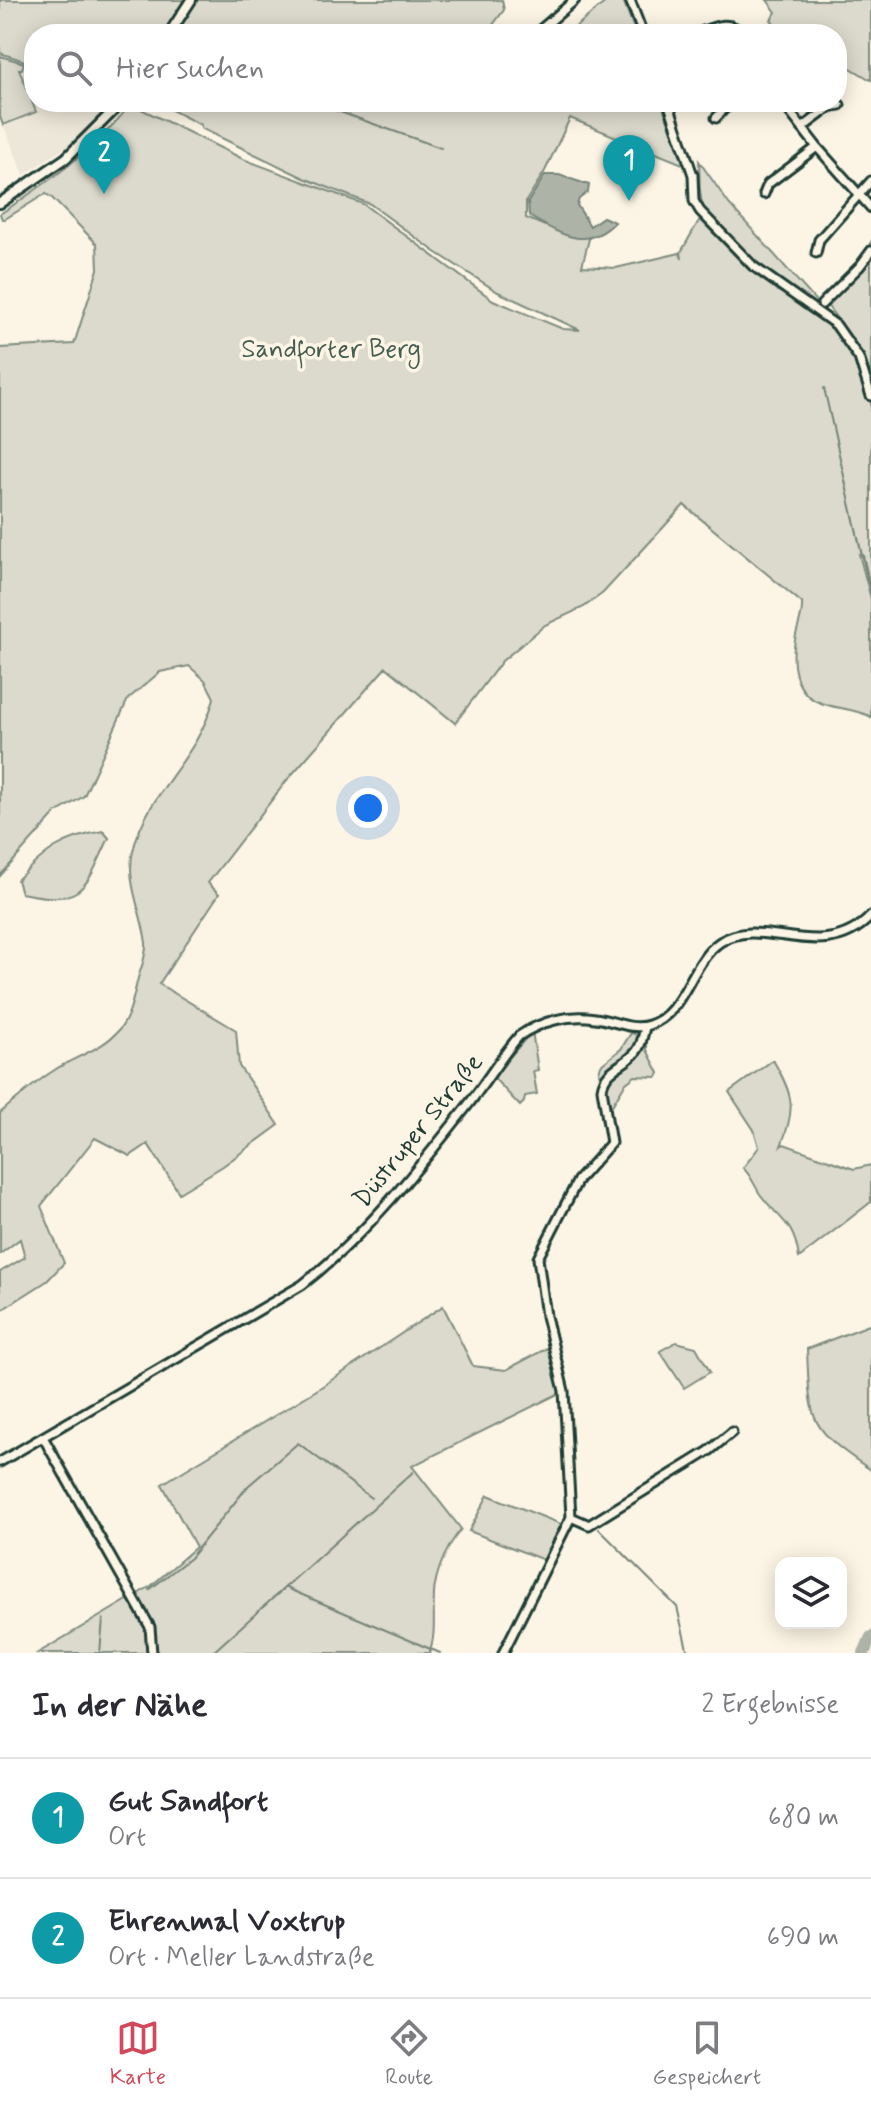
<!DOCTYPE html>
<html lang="de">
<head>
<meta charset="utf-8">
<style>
  :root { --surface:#fff; --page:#f2f2f3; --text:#2b2b33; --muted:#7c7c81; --line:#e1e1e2; --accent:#d1495b }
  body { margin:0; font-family:Mynerve,sans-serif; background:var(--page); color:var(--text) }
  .controls { position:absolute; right:24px; bottom:24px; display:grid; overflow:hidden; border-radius:16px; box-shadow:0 4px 20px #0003 }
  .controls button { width:72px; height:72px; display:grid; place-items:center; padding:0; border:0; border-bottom:2px solid var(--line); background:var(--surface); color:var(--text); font:40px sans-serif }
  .you { position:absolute; left:368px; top:808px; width:28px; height:28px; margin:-20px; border:6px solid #fff; border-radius:50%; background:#1a73e8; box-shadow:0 0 0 12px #1a73e833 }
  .badge { display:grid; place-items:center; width:52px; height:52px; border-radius:50%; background:var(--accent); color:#fff; font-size:26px; font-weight:700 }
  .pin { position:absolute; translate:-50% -66px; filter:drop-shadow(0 2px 4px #0008) }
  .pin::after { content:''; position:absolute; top:42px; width:28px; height:24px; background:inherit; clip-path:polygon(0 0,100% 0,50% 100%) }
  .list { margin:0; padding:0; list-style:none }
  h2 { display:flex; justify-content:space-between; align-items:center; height:104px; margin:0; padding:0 32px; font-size:34px }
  h2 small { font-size:26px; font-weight:400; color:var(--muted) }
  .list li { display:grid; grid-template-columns:52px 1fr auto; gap:24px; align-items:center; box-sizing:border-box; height:120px; padding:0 32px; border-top:2px solid var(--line) }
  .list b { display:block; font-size:30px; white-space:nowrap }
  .list p { margin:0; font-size:26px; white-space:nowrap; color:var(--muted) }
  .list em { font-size:26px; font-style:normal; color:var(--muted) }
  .icon { flex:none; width:44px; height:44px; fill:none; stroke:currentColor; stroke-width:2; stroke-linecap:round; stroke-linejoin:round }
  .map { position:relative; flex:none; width:871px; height:1653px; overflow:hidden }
  .search { position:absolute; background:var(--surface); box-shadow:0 4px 20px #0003; left:24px; right:24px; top:24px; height:88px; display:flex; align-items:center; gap:20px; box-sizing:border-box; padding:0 28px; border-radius:32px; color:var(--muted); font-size:30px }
  .sheet { height:344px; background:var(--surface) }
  nav { display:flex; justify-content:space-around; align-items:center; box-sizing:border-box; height:112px; border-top:2px solid var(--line); background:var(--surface); font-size:22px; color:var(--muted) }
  nav a { display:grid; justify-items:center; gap:4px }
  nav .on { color:var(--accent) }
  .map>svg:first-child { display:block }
</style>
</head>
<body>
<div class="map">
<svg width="871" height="1653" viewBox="0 0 871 1653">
  <rect width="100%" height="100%" fill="#fcf5e5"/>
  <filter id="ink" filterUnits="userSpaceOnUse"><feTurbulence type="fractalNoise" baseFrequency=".0125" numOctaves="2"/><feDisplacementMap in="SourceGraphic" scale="16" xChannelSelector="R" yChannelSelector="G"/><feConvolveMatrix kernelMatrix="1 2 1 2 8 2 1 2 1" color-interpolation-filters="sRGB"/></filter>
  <g filter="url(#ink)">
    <path fill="#ece7d8" d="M 0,53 L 34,65 L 34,102 L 113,102 L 75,141 L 24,175 L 0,117 Z"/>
    <path fill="#dcdacc" stroke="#7e8c80" stroke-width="2" d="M 0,0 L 191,0 L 169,34 L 34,34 L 34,64 L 0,53 Z
      M 196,0 L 502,0 L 504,10 L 486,34 L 174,34 Z
      M 608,0 L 623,0 L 636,34 L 567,34 Z
      M 767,0 L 871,0 L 871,80 L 837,60 L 837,34 L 784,34 L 771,20 L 776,12 Z
      M 0,56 L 24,63 L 22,69 L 19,69 L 36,112 L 3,125 L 0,117 Z
      M 156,102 L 661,102 L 685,165 L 570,118 L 545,171 L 526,201 L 526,218 L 545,226 L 590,235 L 582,266 L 616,268 L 680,253 L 682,259 L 681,252 L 700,219 L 749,270 L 780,292 L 783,288 L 836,325 L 859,358 L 871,396 L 871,590 L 863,555 L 859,554 L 871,599 L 871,717 C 854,708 833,709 816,701 C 794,690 791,662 795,640 C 797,627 803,617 802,603 L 684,505 L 603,593 L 584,607 L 545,625 L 502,661 L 455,723 L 386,667 L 288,779 L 208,883 L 219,894 L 159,984 L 236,1030 L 239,1066 L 279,1125 L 223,1166 L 179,1193 L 148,1144 L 130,1156 L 95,1138 L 41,1206 L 64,1263 L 47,1281 L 0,1311 L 0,1272 L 25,1257 L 20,1239 L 0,1254 L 0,1113 C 17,1099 34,1083 53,1071 C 75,1056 102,1050 119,1030 C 130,1018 134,994 138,978 C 141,968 147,954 146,943 C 142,911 124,880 134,847 C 149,790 198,759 214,698 L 205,680 L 189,666 L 160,672 L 128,699 L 84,796 L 56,813 L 0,876 L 0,348 L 74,344 L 98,269 L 97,244 L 52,198 L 46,194 L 42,196 L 5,219 L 2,219 L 0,214 C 48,182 95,150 131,104 L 243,159 L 363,204 L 493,300 L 563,329 L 580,330 L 498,292 L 434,251 L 370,204 L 304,178 L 201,128 L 201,125 Z
      M 699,161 L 729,204 L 815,300 L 821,310 C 789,287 717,242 703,206 C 698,193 700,175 699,161 Z
      M 871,242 L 871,372 L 870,373 L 864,355 L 821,297 L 857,263 Z
      M 103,831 L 109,838 C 85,889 84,906 21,893 L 17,880 C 47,850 60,839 103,831 Z
      M 532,1031 L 538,1070 L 533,1071 L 537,1094 L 525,1096 L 524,1102 L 520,1106 L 493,1077 Z
      M 631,1033 L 647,1038 L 647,1050 L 659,1073 L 657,1077 L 635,1076 L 625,1084 L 608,1112 L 599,1072 L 601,1065 L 621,1049 Z
      M 773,1060 C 794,1096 796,1108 781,1146 L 784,1144 L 854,1169 L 871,1165 L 871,1202 L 799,1258 C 794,1221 779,1220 760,1194 C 754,1185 751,1175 743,1168 L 759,1147 L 754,1130 L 729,1092 Z
      M 443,1306 L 473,1366 L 506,1370 L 553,1345 L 564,1391 L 412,1466 L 461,1529 C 448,1546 439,1563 435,1585 C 431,1607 438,1631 429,1653 L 38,1653 L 151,1586 L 196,1547 L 162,1484 L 315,1391 Z
      M 869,1325 L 871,1328 L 871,1470 C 808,1427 810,1423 807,1349 Z
      M 676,1342 L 696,1347 L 710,1372 L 684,1388 L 660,1351 Z
      M 488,1495 L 566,1526 L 549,1562 L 469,1531 Z"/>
    <path fill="#aeb3a7" stroke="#758479" stroke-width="2" d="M 545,175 L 559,175 L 589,185 L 588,192 L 579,199 L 577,205 L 590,226 L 603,217 L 615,222 C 586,252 560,234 529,216 L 528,202 Z"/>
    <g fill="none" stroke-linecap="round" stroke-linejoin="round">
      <path stroke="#758479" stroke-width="2" d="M 312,102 L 441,148
        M 824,388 L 871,595
        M 599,1529 L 677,1607 L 688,1653
        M 286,1588 L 440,1653
        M 149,1590 L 190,1558 L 248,1486 L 298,1443 L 371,1498
        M 100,1653 L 103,1619
        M 212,1653 L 413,1472"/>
      <path stroke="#aeb3a7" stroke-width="12" d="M 864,1653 L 871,1637"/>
      <g stroke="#1f3d34" stroke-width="13">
        <path id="minor" d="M 630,0 L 643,34
          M 540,30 L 575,0
          M 695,34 C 710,29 731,17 741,34
          M 668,102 L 693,175 L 694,201 L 700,211 L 753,266 L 836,325 L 859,358 L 871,396
          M 782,102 L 817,147 L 871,208
          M 716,118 L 725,108 L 736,102
          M 802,128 L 830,107 L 840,105
          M 764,194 L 768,184 L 817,147
          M 816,253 L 819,240 L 871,181
          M 822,304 L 860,266 L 871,251
          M 43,1437 L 150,1627 L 152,1653
          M 0,1462 L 302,1285 C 366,1235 418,1169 468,1105 C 486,1082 500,1058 519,1036 C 541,1021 569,1014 595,1018 C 613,1020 631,1031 649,1025 C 685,1014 690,962 720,942 C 763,913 822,967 871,916
          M 571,1517 L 589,1525 L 709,1451 L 732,1432
          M 503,1653 L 571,1517 L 564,1391 L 546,1316 L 538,1258 L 578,1180 L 611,1143 L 602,1089 C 605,1068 625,1066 636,1052 C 642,1045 643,1035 645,1027"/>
      </g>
      <g stroke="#1f3d34" stroke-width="14">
        <path id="tertiary" d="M 169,34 L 191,0
          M 0,203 L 66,158 L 122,102"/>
      </g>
      <use href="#minor" stroke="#fcf5e5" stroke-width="7"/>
      <use href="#tertiary" stroke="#fcf5e5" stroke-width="8"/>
    </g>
  </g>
  <g text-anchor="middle" stroke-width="7" stroke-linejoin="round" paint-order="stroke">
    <g font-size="26" fill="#455c52" stroke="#fcf5e5">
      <text x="331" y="357">Sandforter Berg</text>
    </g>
    <g font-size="26" fill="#1f3d34" stroke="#fcf5e5">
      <text transform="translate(417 1130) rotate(-51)" y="9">Düstruper Straße</text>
    </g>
  </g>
</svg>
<div class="controls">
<button><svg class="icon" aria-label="layers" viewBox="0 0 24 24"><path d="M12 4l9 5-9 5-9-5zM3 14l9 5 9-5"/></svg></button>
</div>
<div class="you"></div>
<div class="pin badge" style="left:629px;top:201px;background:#0f9aa8">1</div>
<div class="pin badge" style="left:104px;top:194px;background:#0f9aa8">2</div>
<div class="search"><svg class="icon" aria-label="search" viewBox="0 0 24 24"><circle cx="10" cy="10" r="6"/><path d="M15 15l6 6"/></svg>Hier suchen</div>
</div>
<section class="sheet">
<h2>In der Nähe<small>2 Ergebnisse</small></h2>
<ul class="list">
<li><span class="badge" style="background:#0f9aa8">1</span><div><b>Gut Sandfort</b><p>Ort</p></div><em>680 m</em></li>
<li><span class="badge" style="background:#0f9aa8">2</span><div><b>Ehrenmal Voxtrup</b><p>Ort · Meller Landstraße</p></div><em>690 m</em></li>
</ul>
</section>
<nav>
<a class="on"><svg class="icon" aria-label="map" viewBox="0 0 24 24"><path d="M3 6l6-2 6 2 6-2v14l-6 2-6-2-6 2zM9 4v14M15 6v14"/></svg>Karte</a>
<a><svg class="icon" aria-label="directions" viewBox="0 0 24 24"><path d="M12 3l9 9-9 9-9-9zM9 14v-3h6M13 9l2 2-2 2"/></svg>Route</a>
<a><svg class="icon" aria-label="saved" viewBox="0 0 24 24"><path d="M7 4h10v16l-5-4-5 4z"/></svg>Gespeichert</a>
</nav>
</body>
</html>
